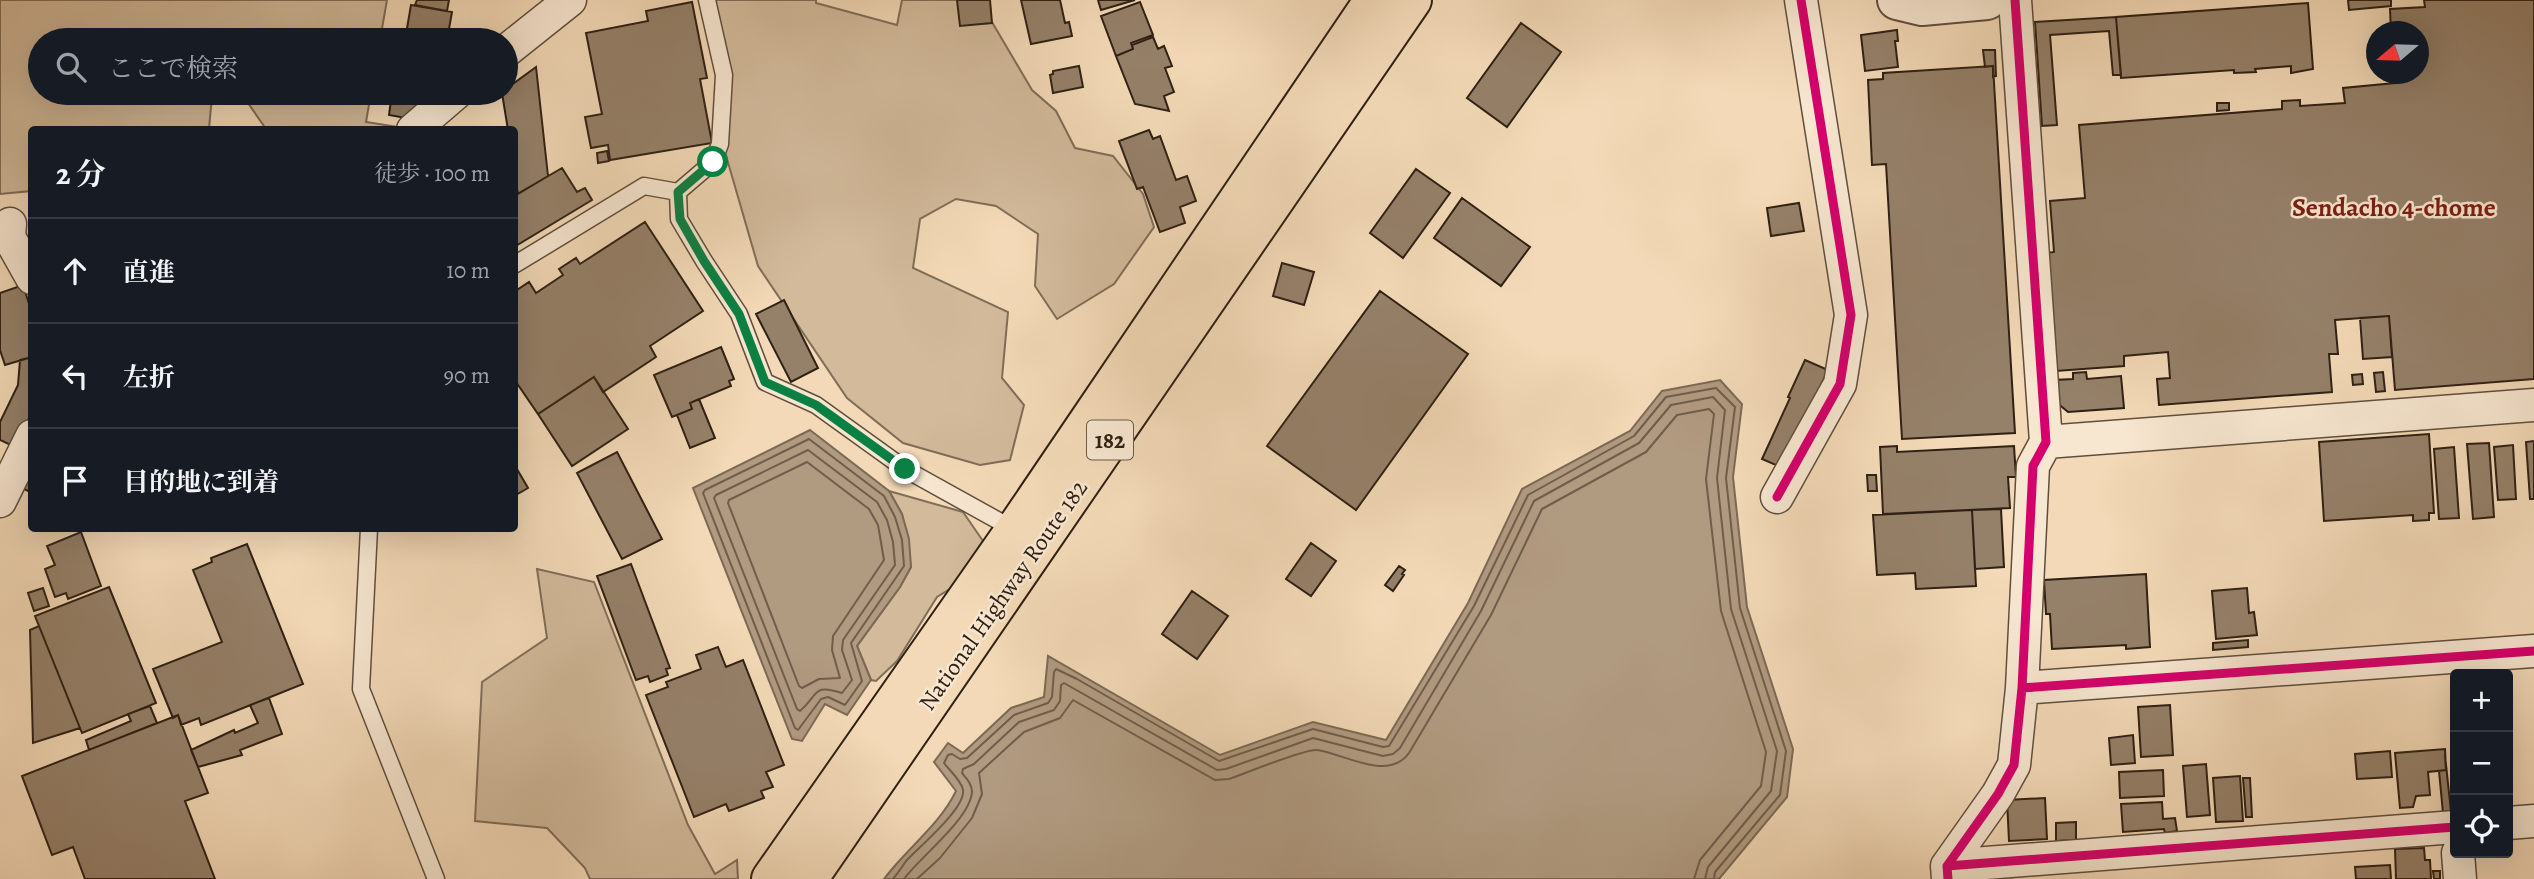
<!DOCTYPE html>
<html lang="ja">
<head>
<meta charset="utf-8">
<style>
  :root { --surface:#171b24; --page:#20242c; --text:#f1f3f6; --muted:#9ea1a6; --line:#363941 }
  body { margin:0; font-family:Alegreya,"Noto Serif JP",serif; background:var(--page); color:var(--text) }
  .controls { position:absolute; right:21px; bottom:21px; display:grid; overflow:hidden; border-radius:7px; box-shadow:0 7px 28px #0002 }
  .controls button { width:63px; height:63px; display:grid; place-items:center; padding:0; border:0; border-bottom:2px solid var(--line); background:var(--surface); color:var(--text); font:35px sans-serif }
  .compass { position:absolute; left:2366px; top:21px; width:63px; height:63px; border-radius:50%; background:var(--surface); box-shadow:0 7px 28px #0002; rotate:251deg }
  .stop { position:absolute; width:21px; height:21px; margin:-16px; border:5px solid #0b8043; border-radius:50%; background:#fff }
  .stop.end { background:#0b8043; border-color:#fff; box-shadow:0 2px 7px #0008 }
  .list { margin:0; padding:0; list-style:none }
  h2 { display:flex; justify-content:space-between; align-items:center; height:91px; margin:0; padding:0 28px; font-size:30px }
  h2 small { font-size:23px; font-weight:400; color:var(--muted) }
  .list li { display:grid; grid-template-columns:46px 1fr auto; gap:21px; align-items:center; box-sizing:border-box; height:105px; padding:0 28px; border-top:2px solid var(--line) }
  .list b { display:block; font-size:26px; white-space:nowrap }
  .list em { font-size:23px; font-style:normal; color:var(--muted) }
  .icon { flex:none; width:38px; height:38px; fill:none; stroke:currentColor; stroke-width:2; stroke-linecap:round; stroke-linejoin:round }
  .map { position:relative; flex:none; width:2534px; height:879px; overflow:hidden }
  .search { position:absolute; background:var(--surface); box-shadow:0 7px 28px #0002; left:28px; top:28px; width:490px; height:77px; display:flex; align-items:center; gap:18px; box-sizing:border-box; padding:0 24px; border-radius:38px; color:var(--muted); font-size:26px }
  .panel { position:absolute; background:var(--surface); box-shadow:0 7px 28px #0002; left:28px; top:126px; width:490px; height:406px; border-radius:7px }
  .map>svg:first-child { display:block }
</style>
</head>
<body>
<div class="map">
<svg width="2534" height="879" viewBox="0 0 2534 879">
  <rect width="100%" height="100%" fill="#f3d9b7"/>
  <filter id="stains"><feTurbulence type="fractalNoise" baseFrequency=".00286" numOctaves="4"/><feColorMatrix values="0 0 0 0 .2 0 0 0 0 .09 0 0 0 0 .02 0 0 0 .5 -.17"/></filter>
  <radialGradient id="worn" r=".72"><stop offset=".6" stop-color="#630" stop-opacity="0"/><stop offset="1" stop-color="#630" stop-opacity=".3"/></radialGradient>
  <path fill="#d2ba9b" stroke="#806d58" stroke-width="2" d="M 0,0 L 387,0 L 380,40 L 40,40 L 40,93 L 219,93 L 212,96 L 209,129 L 32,130 L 31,191 L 0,194 Z
    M 710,0 L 816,0 L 816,3 L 897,25 L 902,0 L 979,0 L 1032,90 L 1056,111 L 1075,148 L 1113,156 L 1143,194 L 1154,227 L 1114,284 L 1057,319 L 1035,286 L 1038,234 L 996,206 L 956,199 L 920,219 L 913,268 L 1008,312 L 1002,378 L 1024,405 L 1010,460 L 980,465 L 903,443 L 847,398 L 758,266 L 725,152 Z
    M 241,93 L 371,93 L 366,122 L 404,128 L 266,129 Z
    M 889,491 L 963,512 L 983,541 L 953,587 L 937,597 L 897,661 L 876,681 L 871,680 L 857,646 L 900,587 L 911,567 L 902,514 Z
    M 537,569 L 594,582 L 688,825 L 715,874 L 737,860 L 738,879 L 590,879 L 585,868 L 547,828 L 475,821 L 482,682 L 547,638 Z"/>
  <path fill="#b09a80" stroke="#7c6955" stroke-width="2" d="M 1720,380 L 1742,404 L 1733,477 L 1747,607 L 1793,749 L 1787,797 L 1719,879 L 884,879 C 907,848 939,826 956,791 L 934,762 L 948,743 L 963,753 L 1011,708 L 1044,697 L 1048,656 L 1220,755 L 1313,722 L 1386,740 L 1468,603 L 1522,489 L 1630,431 L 1662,391 Z
    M 810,430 L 889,491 L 902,514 L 909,539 L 911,567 L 900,587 L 857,646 L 871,680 L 847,715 L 825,704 L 802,741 L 792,739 L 693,488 Z"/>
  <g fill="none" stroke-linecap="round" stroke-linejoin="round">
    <path stroke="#705d4a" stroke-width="2" d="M 809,439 L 884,496 L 895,517 L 902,540 L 904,566 L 851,643 L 862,681 L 845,705 L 828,697 L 821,699 L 798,730 L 795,728 L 703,493 L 705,490 Z
      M 808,450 L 877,502 L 887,520 L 893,542 L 895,565 L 843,640 L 842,650 L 852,680 L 842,693 C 812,683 819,695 800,711 L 797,709 L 714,498 L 716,495 Z
      M 807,462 L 869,509 L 878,525 L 884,560 L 833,636 L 832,650 L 840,678 L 819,679 L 802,688 L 799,686 L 728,503 L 729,500 Z
      M 893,879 C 898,873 902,867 906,861 C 918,848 966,808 963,790 C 962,781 949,770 944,763 L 948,755 L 952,754 L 960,759 L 967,758 L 1014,715 L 1048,703 L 1052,697 L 1054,672 L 1056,669 L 1077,679 L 1219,761 L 1313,729 L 1383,747 L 1389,746 L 1474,606 L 1528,495 L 1634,436 L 1666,397 L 1716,388 L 1735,407 L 1726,478 L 1740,608 L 1786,751 L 1780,795 L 1715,872 L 1714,879
      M 904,879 C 920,857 970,819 972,792 C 972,784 967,779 962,773 L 963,769 L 974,764 L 1019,722 L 1054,710 L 1060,701 L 1061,685 L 1064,683 L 1217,770 L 1226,769 L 1313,738 L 1383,756 L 1393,754 L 1400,748 L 1481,611 L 1534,501 L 1639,443 L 1671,405 L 1713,397 L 1725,410 L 1717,478 L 1731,609 L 1777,751 L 1771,791 L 1708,867 L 1705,879
      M 917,879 L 940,858 L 972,818 L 982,794 L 979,773 L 1024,732 L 1060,718 L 1073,700 L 1215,780 L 1229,779 C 1244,774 1306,748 1317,750 C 1345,754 1388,782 1409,753 L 1491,615 L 1542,509 L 1646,452 L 1677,415 L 1709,409 L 1714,414 L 1706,479 L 1721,611 L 1766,752 L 1761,786 L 1700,860 L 1694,879"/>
  </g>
  <path fill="#958069" stroke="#2f2014" stroke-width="2" d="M 417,0 L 449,0 L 447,11 L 415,5 Z
    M 957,0 L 990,0 L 992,23 L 960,26 Z
    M 1021,0 L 1060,0 L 1065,23 L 1069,22 L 1072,36 L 1031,44 Z
    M 1098,0 L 1135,0 L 1101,10 Z
    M 2348,0 L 2391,0 L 2391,6 L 2349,10 Z
    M 2424,0 L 2534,0 L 2534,379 L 2395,390 L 2389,316 L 2335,320 L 2338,354 L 2329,354 L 2332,392 L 2159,405 L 2157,379 L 2170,378 L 2168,352 L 2124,356 L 2124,366 L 2056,371 L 2047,253 L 2054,252 L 2050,201 L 2085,198 L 2079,125 L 2282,109 L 2282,101 L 2300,100 L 2300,106 L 2345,103 L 2343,88 L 2395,83 L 2395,74 L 2418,74 L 2418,32 L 2391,32 L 2390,9 L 2425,7 Z
    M 692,2 L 707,78 L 700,79 L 712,143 L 610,160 L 608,145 L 591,148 L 585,117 L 602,114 L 586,33 L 648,21 L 646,11 Z
    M 1140,2 L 1153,35 L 1131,43 L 1133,49 L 1116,56 L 1101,16 Z
    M 2308,3 L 2313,69 L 2291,73 L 2291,66 L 2255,69 L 2256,72 L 2234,73 L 2234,70 L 2121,78 L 2116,17 Z
    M 411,5 L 452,12 L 447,40 L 405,40 Z
    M 2116,17 L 2121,75 L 2113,75 L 2109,31 L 2050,35 L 2057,125 L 2042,126 L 2035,22 Z
    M 1521,23 L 1561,52 L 1507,127 L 1467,98 Z
    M 1897,30 L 1898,41 L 1895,41 L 1898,67 L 1865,71 L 1861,35 Z
    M 1153,37 L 1158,49 L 1164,46 L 1172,66 L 1165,68 L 1174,92 L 1164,96 L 1169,111 L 1135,104 L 1116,56 L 1133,49 L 1132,45 Z
    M 1983,50 L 1995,50 L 1996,76 L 1993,77 L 1993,66 L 1985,67 Z
    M 1079,66 L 1083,87 L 1053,93 L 1050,75 L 1053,74 L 1053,71 Z
    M 1993,66 L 2015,433 L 1902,439 L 1886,164 L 1872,165 L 1868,80 L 1883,79 L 1883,73 Z
    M 536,67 L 548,176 L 518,194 L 514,173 L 514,130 L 508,130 L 502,93 L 506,93 L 506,89 Z
    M 392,93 L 439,93 L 438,95 L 430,93 L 428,105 L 418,104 L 417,114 L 411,119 L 389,115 Z
    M 2217,103 L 2229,103 L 2229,110 L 2217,111 Z
    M 1149,130 L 1153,139 L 1160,136 L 1176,180 L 1187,176 L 1196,201 L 1180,207 L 1185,223 L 1160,232 L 1143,187 L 1137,189 L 1119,141 Z
    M 607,151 L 609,161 L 598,163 L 597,153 Z
    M 562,168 L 577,192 L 585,188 L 592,200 L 514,247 L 514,196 Z
    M 1416,169 L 1450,193 L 1403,258 L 1370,233 Z
    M 1462,198 L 1530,247 L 1501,286 L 1434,238 Z
    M 1799,203 L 1804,231 L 1771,236 L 1767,208 Z
    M 645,222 L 703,311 L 650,346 L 656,357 L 603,392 L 594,377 L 538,414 L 514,379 L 514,292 L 529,282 L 536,293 L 563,275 L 559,269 L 576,258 L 580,264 Z
    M 1282,263 L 1314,272 L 1304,305 L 1273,296 Z
    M 23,285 L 32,313 L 32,357 L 5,365 L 0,350 L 0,293 Z
    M 1380,291 L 1468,354 L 1356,510 L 1267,446 Z
    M 784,300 L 818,368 L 791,382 L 756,314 Z
    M 2389,316 L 2392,357 L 2363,359 L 2360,318 Z
    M 721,347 L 734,379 L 729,381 L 731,386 L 690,403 L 692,409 L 672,417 L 654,375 Z
    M 32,357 L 32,412 L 15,447 L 0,440 L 0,422 L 18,385 L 20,360 Z
    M 1805,360 L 1828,370 L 1783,468 L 1762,459 L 1790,398 L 1788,397 Z
    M 2086,372 L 2087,379 L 2121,376 L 2124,408 L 2068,412 L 2056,402 L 2054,380 L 2073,379 L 2073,373 Z
    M 2383,372 L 2385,391 L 2376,392 L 2374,373 Z
    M 2362,374 L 2363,384 L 2353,385 L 2352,375 Z
    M 594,377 L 628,429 L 572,466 L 538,414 Z
    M 699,399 L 715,438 L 690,448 L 677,415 L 692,409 L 690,403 Z
    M 2429,434 L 2434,513 L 2429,513 L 2429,520 L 2413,521 L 2413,515 L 2324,521 L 2319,442 Z
    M 2534,441 L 2534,499 L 2530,499 L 2526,442 Z
    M 2489,443 L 2494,517 L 2473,519 L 2467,444 Z
    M 2513,445 L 2516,499 L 2498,500 L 2494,447 Z
    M 1897,446 L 1897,452 L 2014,446 L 2016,477 L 2008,477 L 2010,508 L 1883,514 L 1880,447 Z
    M 2454,447 L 2459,518 L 2439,519 L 2434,449 Z
    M 617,452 L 662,539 L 622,559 L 577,473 Z
    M 514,464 L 528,488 L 514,496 Z
    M 32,467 L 32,493 L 20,487 Z
    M 1867,475 L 1876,475 L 1877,491 L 1868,491 Z
    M 2001,509 L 2004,567 L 1975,569 L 1972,510 Z
    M 1972,510 L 1976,586 L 1916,589 L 1915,573 L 1877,575 L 1873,515 Z
    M 81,532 L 101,586 L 68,599 L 66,593 L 55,597 L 45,569 L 55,565 L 47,546 Z
    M 1311,543 L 1336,561 L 1311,596 L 1286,579 Z
    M 247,544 L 303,684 L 201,725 L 199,718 L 181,725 L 178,715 L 173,718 L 153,669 L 222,642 L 193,570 L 212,562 L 211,558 Z
    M 631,564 L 670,668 L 666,669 L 668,675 L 650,682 L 648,676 L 636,680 L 597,576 Z
    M 1399,566 L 1405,570 L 1402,574 L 1404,575 L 1393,591 L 1385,585 Z
    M 2146,574 L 2150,647 L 2126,649 L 2126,645 L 2052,649 L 2050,614 L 2046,614 L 2044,580 Z
    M 109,587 L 156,703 L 82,733 L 35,616 Z
    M 43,588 L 49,606 L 34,611 L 28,593 Z
    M 2247,588 L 2249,613 L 2254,612 L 2257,635 L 2216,639 L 2212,591 Z
    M 1192,591 L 1228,616 L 1197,659 L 1162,634 Z
    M 39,626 L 80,728 L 33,743 L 30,630 Z
    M 2248,640 L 2248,647 L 2213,650 L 2213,643 Z
    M 718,647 L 726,667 L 743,660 L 784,765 L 766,772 L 773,787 L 761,791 L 764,798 L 729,811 L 726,804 L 694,817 L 646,695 L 668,687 L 666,682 L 701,669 L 696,655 Z
    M 269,698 L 282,734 L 240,750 L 242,755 L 198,767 L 191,750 L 234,730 L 235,733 L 258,723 L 250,705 Z
    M 2170,705 L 2173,755 L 2141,757 L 2138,707 Z
    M 150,706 L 157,723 L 89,750 L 86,740 L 131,721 L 128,714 Z
    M 178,715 L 208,793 L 185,801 L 215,879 L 85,879 L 73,847 L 52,855 L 22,776 Z
    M 2133,735 L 2135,763 L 2111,765 L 2109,738 Z
    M 2445,749 L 2446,770 L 2428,772 L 2430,795 L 2416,796 L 2413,807 L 2400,808 L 2395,753 Z
    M 2390,751 L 2392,777 L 2357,779 L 2355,754 Z
    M 2445,755 L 2451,812 L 2443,813 L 2439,771 L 2446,770 Z
    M 2206,764 L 2210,815 L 2187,817 L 2183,766 Z
    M 2163,770 L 2164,796 L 2120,798 L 2119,772 Z
    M 2240,776 L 2243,821 L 2216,822 L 2213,778 Z
    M 2243,778 L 2250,778 L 2252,817 L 2246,817 Z
    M 2045,798 L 2047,839 L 2009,841 L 2007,800 Z
    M 2162,802 L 2163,819 L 2175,818 L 2177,831 L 2165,833 L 2164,829 L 2123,832 L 2121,804 Z
    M 2076,822 L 2076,840 L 2056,841 L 2056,823 Z
    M 2424,848 L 2425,860 L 2430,860 L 2431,879 L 2396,879 L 2395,849 Z
    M 2390,865 L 2391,879 L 2356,879 L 2355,867 Z
    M 2433,871 L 2440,871 L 2440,879 L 2434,879 Z"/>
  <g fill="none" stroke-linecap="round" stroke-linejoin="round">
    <g stroke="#604e3d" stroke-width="19">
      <path id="service" d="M 707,0 L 724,75 L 720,144 L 713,162 L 678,192 L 679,219 L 704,261 L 739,314 L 765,382 L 816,405 L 905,469 L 1015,530
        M 514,265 L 644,186 L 678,192
        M 369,528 L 361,689 L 436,879"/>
    </g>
    <g stroke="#604e3d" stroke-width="35">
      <path id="minor" d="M 506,51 L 570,0
        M 413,130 L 456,93
        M 10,224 L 9,237 L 32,278
        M 2046,442 L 2534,405
        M 1777,497 L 1840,384 L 1851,315 L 1801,0
        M 0,501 L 32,436
        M 2022,688 L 2534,651
        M 2508,823 L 2534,821
        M 2458,853 L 2460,879
        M 1947,866 L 2455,827
        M 1948,879 L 1947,866 L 1998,794 L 2014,765 L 2022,688 L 2033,466 L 2046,442 L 2015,0"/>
    </g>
    <g stroke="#604e3d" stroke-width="42">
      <path id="tertiary" d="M 1897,0 L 1922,6 L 1987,0"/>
    </g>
    <g stroke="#2f2014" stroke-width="42">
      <path id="trunk" d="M 771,879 L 1015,530 L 1374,0
        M 808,879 L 1412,0"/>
    </g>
    <use href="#service" stroke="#f7e6d0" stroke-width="16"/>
    <use href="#minor" stroke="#f7e6d0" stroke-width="32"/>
    <use href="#tertiary" stroke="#f7e6d0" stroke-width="38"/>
    <use href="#trunk" stroke="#f3d9b7" stroke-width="38"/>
    <g stroke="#f7e6d0" stroke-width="13">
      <path id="cycleway" d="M 1777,497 L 1840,384 L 1851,315 L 1801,0
        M 2022,688 L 2534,651
        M 1947,866 L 2455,827
        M 1948,879 L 1947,866 L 1998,794 L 2014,765 L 2022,688 L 2033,466 L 2046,442 L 2015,0"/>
    </g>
    <use href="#cycleway" stroke="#d6006c" stroke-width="9"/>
  </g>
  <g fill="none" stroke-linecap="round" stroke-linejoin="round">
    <path stroke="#0b8043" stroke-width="9" d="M 713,162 L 678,192 L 680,219 L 704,261 L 739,314 L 765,382 L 816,405 L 905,469"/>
  </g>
  <g text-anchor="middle" stroke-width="5" stroke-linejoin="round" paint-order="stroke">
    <rect fill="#f7e6d0" stroke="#6b5b4c" stroke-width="2" x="1087" y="420.5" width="46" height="39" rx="5"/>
    <g font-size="23" font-weight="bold" fill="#2f2014">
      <text x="1110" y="448">182</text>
    </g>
    <g font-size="24" fill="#2f2014" stroke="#f7e6d0">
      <text transform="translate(1003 595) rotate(-55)" y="8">National Highway Route 182</text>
    </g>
    <g font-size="26" font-weight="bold" fill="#7a1f14" stroke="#f7e6d0">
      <text x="2394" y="216">Sendacho 4-chome</text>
    </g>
  </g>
  <rect width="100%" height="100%" filter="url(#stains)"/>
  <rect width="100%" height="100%" fill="url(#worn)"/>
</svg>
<div class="controls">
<button>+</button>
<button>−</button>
<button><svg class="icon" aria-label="locate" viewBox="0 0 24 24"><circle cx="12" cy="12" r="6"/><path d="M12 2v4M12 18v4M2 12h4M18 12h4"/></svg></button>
</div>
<svg class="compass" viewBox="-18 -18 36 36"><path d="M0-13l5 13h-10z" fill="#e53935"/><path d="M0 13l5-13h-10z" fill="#9ea1a6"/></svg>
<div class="stop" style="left:713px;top:162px"></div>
<div class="stop end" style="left:905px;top:469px"></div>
<div class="search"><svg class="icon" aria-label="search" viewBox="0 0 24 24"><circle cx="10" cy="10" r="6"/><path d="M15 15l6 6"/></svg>ここで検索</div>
<section class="panel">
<h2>2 分<small>徒歩 · 100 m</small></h2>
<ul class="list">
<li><svg class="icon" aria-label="ahead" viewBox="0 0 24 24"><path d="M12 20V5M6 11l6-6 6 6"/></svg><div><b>直進</b></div><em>10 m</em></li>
<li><svg class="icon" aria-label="left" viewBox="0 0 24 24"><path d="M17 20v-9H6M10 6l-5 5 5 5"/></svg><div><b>左折</b></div><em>90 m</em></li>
<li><svg class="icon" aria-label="arrive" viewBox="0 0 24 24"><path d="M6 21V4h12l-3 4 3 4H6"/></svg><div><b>目的地に到着</b></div></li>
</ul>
</section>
</div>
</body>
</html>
